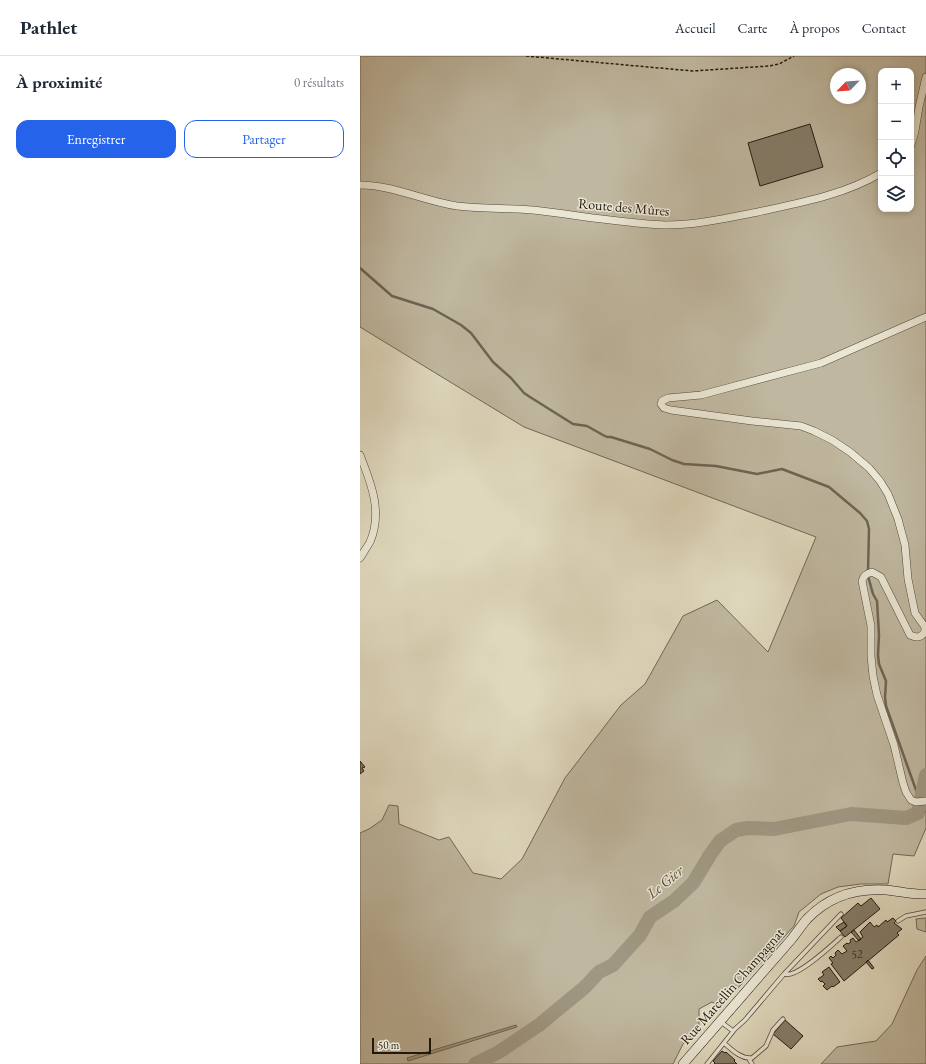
<!DOCTYPE html>
<html lang="fr">
<head>
<meta charset="utf-8">
<style>
  :root { --surface:#fff; --page:#f6f6f7; --text:#1f2937; --muted:#747a83; --line:#e0e1e3; --accent:#2563eb }
  body { margin:0; font-family:"EB Garamond",serif; background:var(--page); color:var(--text) }
  .controls { position:absolute; right:12px; top:12px; display:grid; overflow:hidden; border-radius:8px; box-shadow:0 2px 6px #0003 }
  .controls button { width:36px; height:36px; display:grid; place-items:center; padding:0; border:0; border-bottom:1px solid var(--line); background:var(--surface); color:var(--text); font:20px sans-serif }
  .compass { position:absolute; left:470px; top:12px; width:36px; height:36px; border-radius:50%; background:var(--surface); box-shadow:0 2px 6px #0003; rotate:245deg }
  .scale { position:absolute; left:12px; bottom:10px; width:59px; box-sizing:border-box; padding-left:4px; border:2px solid #22180e; border-top:0; font-size:11px; line-height:14px; white-space:nowrap; color:#22180e; -webkit-text-stroke:3px #eae6d4; paint-order:stroke }
  .list { margin:0; padding:0; list-style:none }
  h2 { display:flex; justify-content:space-between; align-items:center; height:52px; margin:0; padding:0 16px; font-size:17px }
  h2 small { font-size:13px; font-weight:400; color:var(--muted) }
  .actions { display:flex; gap:8px; padding:12px 16px }
  .actions a { flex:1; padding:9px 0; border:1px solid var(--accent); border-radius:12px; text-align:center; font-size:14px; color:var(--accent) }
  .actions .main { background:var(--accent); color:#fff }
  .icon { flex:none; width:22px; height:22px; fill:none; stroke:currentColor; stroke-width:2; stroke-linecap:round; stroke-linejoin:round }
  .map { position:relative; flex:none; width:566px; height:1008px; overflow:hidden }
  header { display:flex; align-items:center; gap:24px; box-sizing:border-box; height:56px; padding:0 20px; background:var(--surface); border-bottom:1px solid var(--line) }
  header strong { font-size:19px }
  nav { display:flex; gap:22px; margin-inline-start:auto; font-size:14px }
  main { display:flex }
  aside { flex:1; background:var(--surface) }
  .map>svg:first-child { display:block }
</style>
</head>
<body>
<header>
<strong>Pathlet</strong>
<nav><a>Accueil</a><a>Carte</a><a>À propos</a><a>Contact</a></nav>
</header>
<main>
<aside>
<h2>À proximité<small>0 résultats</small></h2>
<ul class="list">
</ul>
<div class="actions"><a class="main">Enregistrer</a><a>Partager</a></div>
</aside>
<div class="map">
<svg width="566" height="1008" viewBox="0 0 566 1008">
  <rect width="100%" height="100%" fill="#dfd8bd"/>
  <filter id="stains"><feTurbulence type="fractalNoise" baseFrequency=".005" numOctaves="4"/><feColorMatrix values="0 0 0 0 .2 0 0 0 0 .09 0 0 0 0 .02 0 0 0 .5 -.17"/></filter>
  <radialGradient id="worn" r=".72"><stop offset=".6" stop-color="#630" stop-opacity="0"/><stop offset="1" stop-color="#630" stop-opacity=".3"/></radialGradient>
  <path fill="#bfb79f" stroke="#706856" fill-rule="evenodd" d="M 0,0 L 566,0 L 566,772 L 554,800 L 533,798 L 528,828 L 501,828 L 478,831 L 461,838 L 439,856 L 434,870 L 361,951 L 352,946 L 339,953 L 339,972 L 323,988 L 313,1008 L 0,1008 L 0,777 L 9,773 L 22,764 L 29,749 L 38,750 L 39,768 L 79,784 L 89,781 L 113,817 L 141,823 L 162,803 L 205,722 L 261,649 L 285,628 L 323,560 L 357,544 L 408,596 L 456,481 L 164,371 L 0,271 ZM 521,15 L 551,15 L 551,153 L 521,153 ZM 476,18 L 500,18 L 500,42 L 476,42 Z
    M 566,862 L 566,876 L 557,873 L 556,863 Z
    M 566,900 L 566,1008 L 461,1008 L 477,991 L 516,985 L 532,968 L 557,914 Z"/>
  <path fill="#9f9782" stroke="#6d6454" d="M 156,969 L 157,971 L 48,1005 L 47,1002 Z"/>
  <g fill="none" stroke-linecap="round" stroke-linejoin="round">
    <path stroke="#6d6454" stroke-width="2.5" d="M 0,212 L 32,240 L 73,253 L 101,269 L 111,277 L 133,306 L 151,322 L 164,337 L 170,341 L 213,368 L 227,370 L 243,379 L 247,381 L 251,381 L 290,393 L 312,404 L 324,408 L 356,410 L 397,418 L 422,413 L 469,431 L 500,457 L 507,465 L 509,473 L 508,516
      M 508,520 L 513,538 L 517,545 L 519,579 L 518,599 L 519,608 L 526,625 L 525,641 L 526,650 L 556,734 L 561,743
      M 558,757 L 566,755"/>
    <path stroke="#9f9782" stroke-width="14" d="M 115,1008 L 139,996 L 179,969 L 225,931 L 239,916 L 253,909 L 280,879 L 290,861 L 314,845 L 333,827 L 350,799 L 360,785 L 376,774 L 388,772 L 414,773 L 491,758 L 546,762 L 558,757 L 566,719"/>
  </g>
  <path fill="#847c69" stroke="#22180e" d="M 450,68 L 463,111 L 400,130 L 388,87 Z
    M 0,705 L 5,711 L 2,712 L 4,715 L 0,718 Z
    M 511,842 L 520,853 L 485,881 L 480,875 L 487,870 L 481,862 L 498,847 L 501,850 Z
    M 533,862 L 536,865 L 534,867 L 542,873 L 537,877 L 539,879 L 484,925 L 471,908 L 473,907 L 469,902 L 471,900 L 473,902 L 476,899 L 475,897 L 478,894 L 482,898 L 487,895 L 483,890 L 487,887 L 488,888 L 491,886 L 490,884 L 493,882 L 496,886 L 503,881 L 500,876 L 510,866 L 514,871 L 517,869 L 518,871 L 526,864 L 527,866 Z
    M 484,866 L 487,870 L 480,875 L 476,871 Z
    M 494,874 L 501,883 L 499,885 L 491,876 Z
    M 508,904 L 514,912 L 512,913 L 506,906 Z
    M 469,911 L 480,926 L 473,931 L 472,930 L 467,934 L 463,930 L 465,928 L 462,925 L 461,926 L 458,923 L 464,919 L 462,916 Z
    M 425,964 L 443,980 L 431,993 L 413,978 Z
    M 362,995 L 365,997 L 366,996 L 375,1004 L 374,1005 L 377,1008 L 354,1008 L 355,1007 L 353,1005 Z"/>
  <g fill="none" stroke-linecap="round" stroke-linejoin="round">
    <g stroke="#51483a" stroke-width="5">
      <path id="service" d="M 538,865 L 546,860 L 566,856
        M 424,918 C 436,923 471,890 481,881
        M 361,966 L 373,975
        M 364,987 C 372,994 381,1003 392,1002 L 406,990 L 413,974 L 423,963
        M 389,1003 L 392,1008
        M 347,1008 L 375,973 L 385,964 L 424,918 L 481,858"/>
    </g>
    <g stroke="#51483a" stroke-width="8">
      <path id="minor" d="M 551,89 L 555,75 L 559,51 L 566,21
        M 0,129 C 33,129 64,145 97,150 C 122,153 148,152 173,154 C 217,159 260,167 305,169 C 337,169 367,162 398,156 C 439,147 484,139 521,117
        M 566,261 L 461,307 L 341,339 L 308,342 L 302,345 L 301,348 L 304,352 L 311,354 L 392,365 L 441,370 L 454,375 L 472,384 L 490,396 L 509,412 L 520,425 L 528,438 L 538,463 L 545,489 L 548,523 L 555,557 L 565,571 L 565,575 C 562,582 557,582 550,579 L 521,521 L 512,516 C 506,518 504,519 502,525 L 511,570 L 511,600 L 513,620 L 517,639 L 534,689 L 543,727 L 546,736 L 551,744 L 556,746 L 566,745
        M 0,399 C 11,427 23,456 10,486 C 7,491 3,497 0,502"/>
    </g>
    <g stroke="#22180e" stroke-width="10">
      <path id="secondary" d="M 323,1008 L 430,885 C 436,878 441,870 447,863 C 469,840 496,832 526,834 C 539,835 552,839 566,838"/>
    </g>
    <path stroke="#22180e" stroke-width="1.5" stroke-dasharray="3 2" stroke-linecap="butt" d="M 166,0 L 333,15 L 409,10 L 419,8 L 434,0"/>
    <use href="#service" stroke="#eae6d4" stroke-width="3.5"/>
    <use href="#minor" stroke="#eae6d4" stroke-width="7"/>
    <use href="#secondary" stroke="#eae6d4" stroke-width="9"/>
  </g>
  <g text-anchor="middle" stroke-width="3" stroke-linejoin="round" paint-order="stroke">
    <g font-size="12" fill="#3a3125">
      <text x="497" y="902">52</text>
    </g>
    <g font-size="14" fill="#22180e" stroke="#eae6d4">
      <text transform="translate(264 151) rotate(5)" y="5">Route des Mûres</text>
      <text transform="translate(372 930) rotate(-49)" y="5">Rue Marcellin Champagnat</text>
    </g>
    <g font-size="15" font-style="italic" fill="#544b3c" stroke="#eae6d4">
      <text transform="translate(305 826) rotate(-40)" y="5">Le Gier</text>
    </g>
  </g>
  <rect width="100%" height="100%" filter="url(#stains)"/>
  <rect width="100%" height="100%" fill="url(#worn)"/>
</svg>
<div class="controls">
<button>+</button>
<button>−</button>
<button><svg class="icon" aria-label="locate" viewBox="0 0 24 24"><circle cx="12" cy="12" r="6"/><path d="M12 2v4M12 18v4M2 12h4M18 12h4"/></svg></button>
<button><svg class="icon" aria-label="layers" viewBox="0 0 24 24"><path d="M12 4l9 5-9 5-9-5zM3 14l9 5 9-5"/></svg></button>
</div>
<svg class="compass" viewBox="-18 -18 36 36"><path d="M0-13l5 13h-10z" fill="#e53935"/><path d="M0 13l5-13h-10z" fill="#747a83"/></svg>
<div class="scale">50 m</div>
</div>
</main>
</body>
</html>
